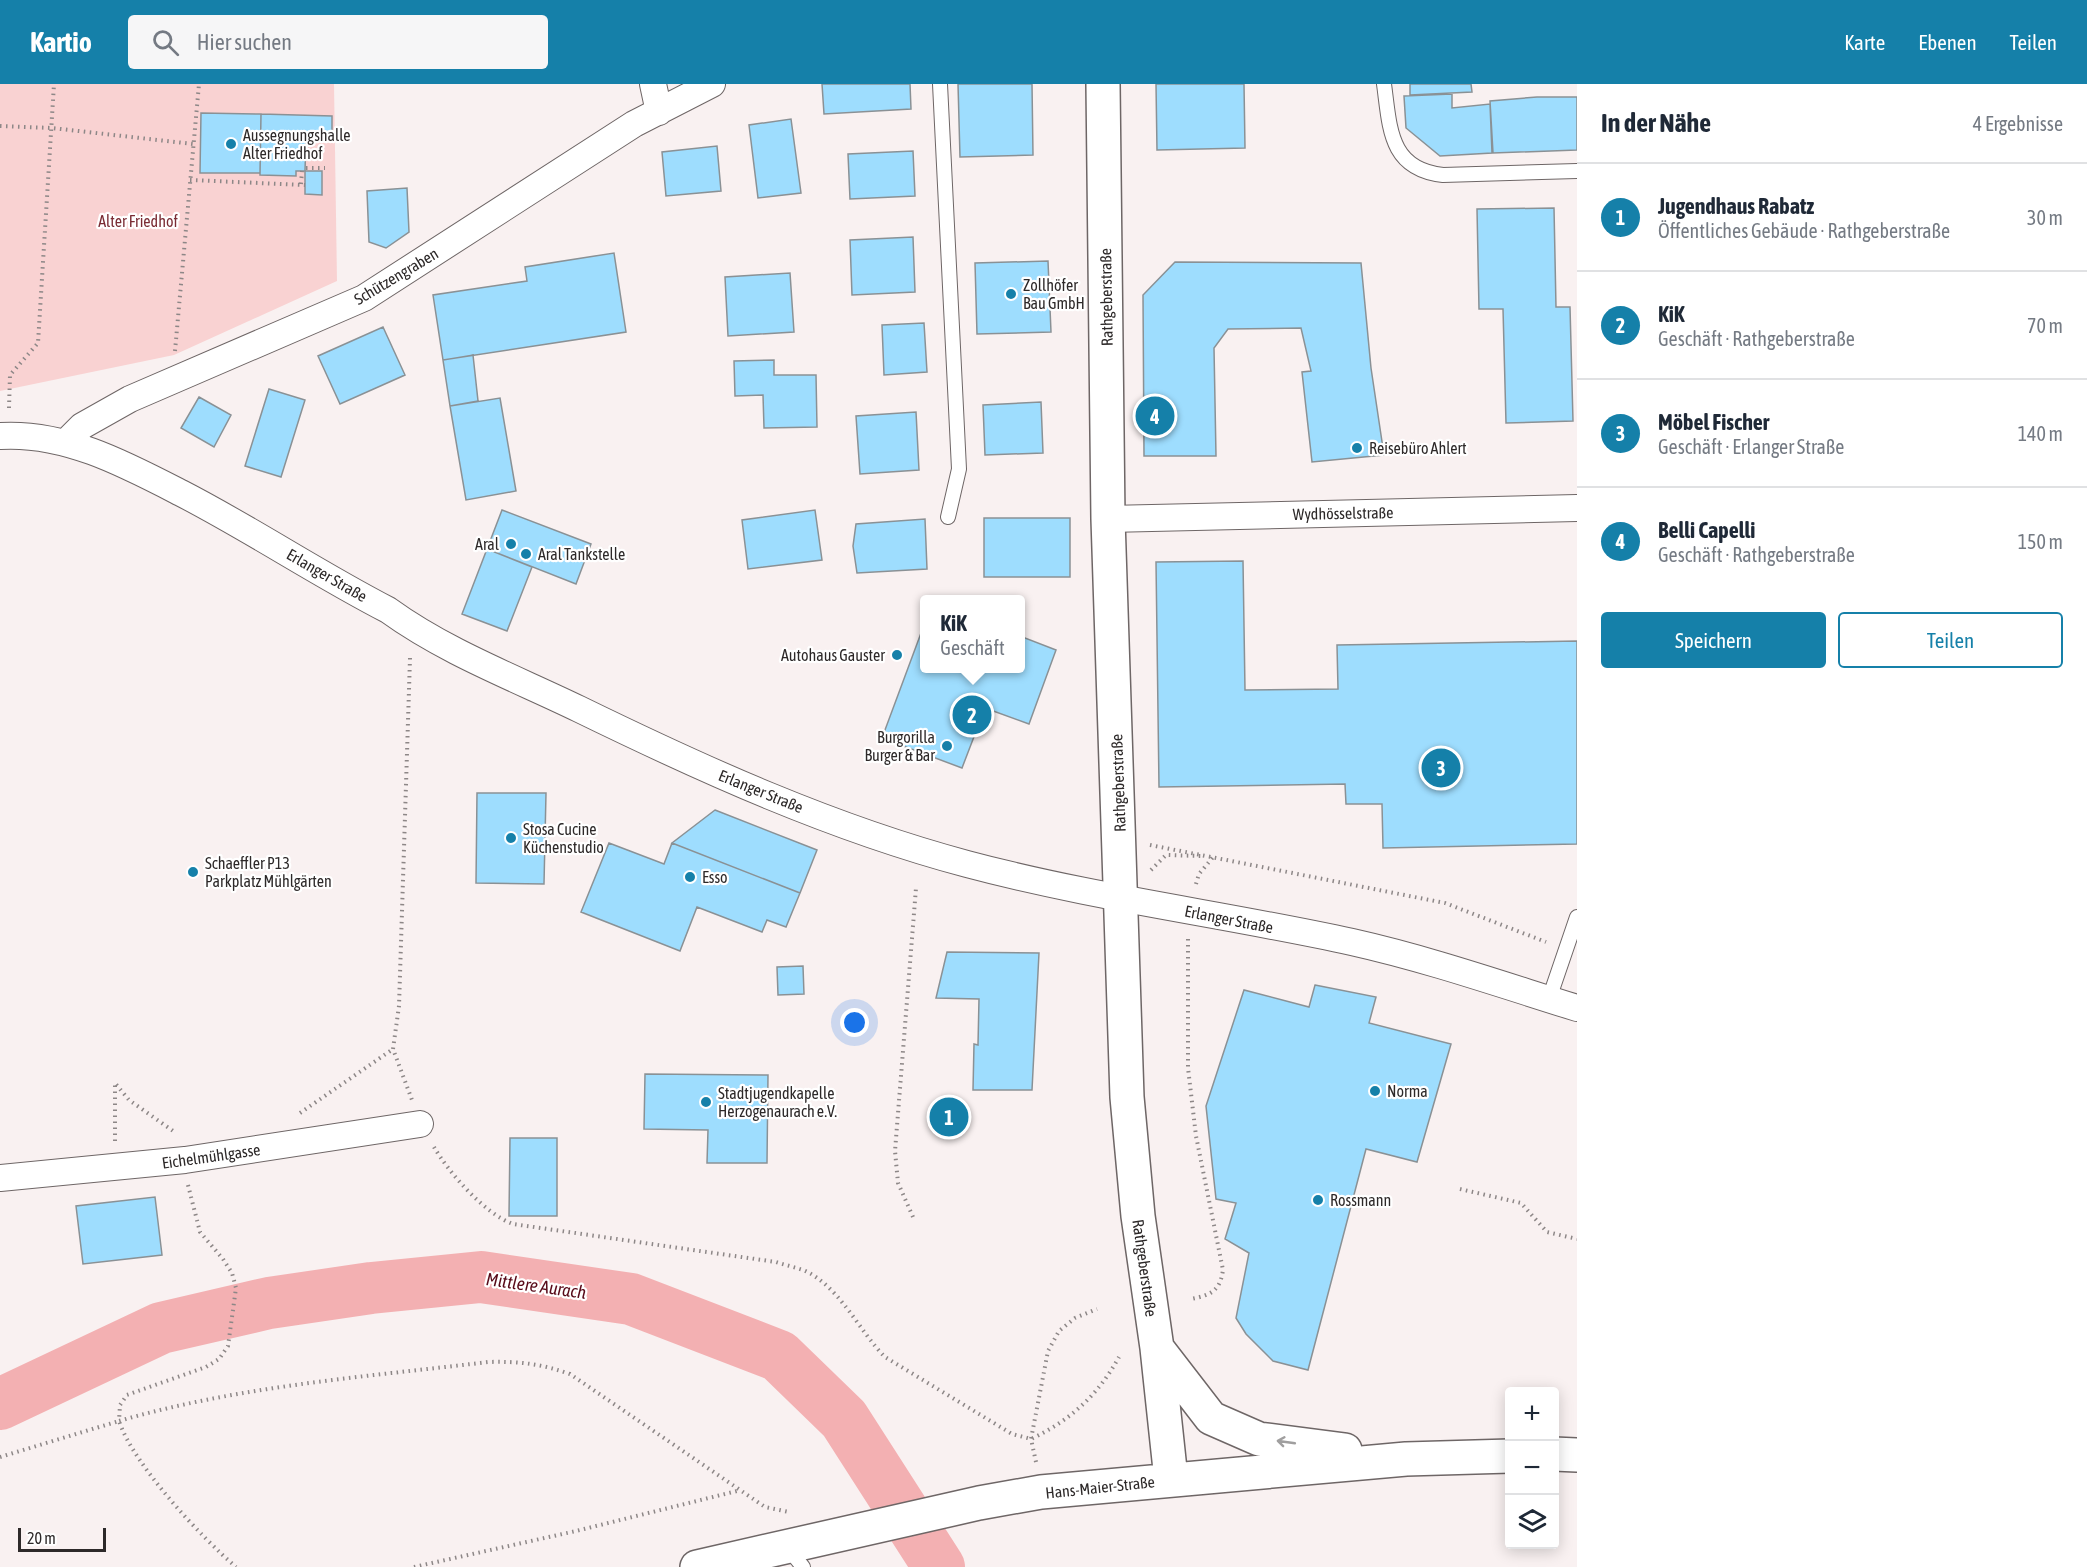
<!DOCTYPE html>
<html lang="de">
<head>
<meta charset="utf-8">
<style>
  :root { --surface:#fff; --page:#f6f6f7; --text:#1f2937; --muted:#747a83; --line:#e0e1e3; --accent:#1580a9 }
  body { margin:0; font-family:"Asap Condensed",sans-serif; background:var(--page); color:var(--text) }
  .controls { position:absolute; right:18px; bottom:18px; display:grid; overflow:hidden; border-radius:6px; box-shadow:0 3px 15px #0003 }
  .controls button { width:54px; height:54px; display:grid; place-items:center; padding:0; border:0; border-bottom:2px solid var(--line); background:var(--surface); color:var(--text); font:30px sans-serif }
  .scale { position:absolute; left:18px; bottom:15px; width:88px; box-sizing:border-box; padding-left:6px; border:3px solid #2d2929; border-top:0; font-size:16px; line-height:21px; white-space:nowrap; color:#2d2929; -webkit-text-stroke:4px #fff; paint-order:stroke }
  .you { position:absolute; left:855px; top:939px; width:21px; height:21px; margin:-15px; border:4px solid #fff; border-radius:50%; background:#1a73e8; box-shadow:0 0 0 9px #1a73e833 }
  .badge { display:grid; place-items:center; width:39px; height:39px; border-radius:50%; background:var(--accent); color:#fff; font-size:20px; font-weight:700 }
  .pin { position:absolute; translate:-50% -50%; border:3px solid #fff; box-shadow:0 2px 6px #0006 }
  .popup { position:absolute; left:920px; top:511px; width:105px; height:78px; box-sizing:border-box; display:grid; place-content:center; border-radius:6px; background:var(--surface); filter:drop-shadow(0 2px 4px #0005); font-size:20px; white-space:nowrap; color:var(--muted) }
  .popup b { font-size:22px; color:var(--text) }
  .popup::after { content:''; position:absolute; left:50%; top:100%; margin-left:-12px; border:12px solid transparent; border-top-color:var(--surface) }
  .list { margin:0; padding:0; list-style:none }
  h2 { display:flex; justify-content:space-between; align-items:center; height:78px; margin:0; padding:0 24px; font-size:26px }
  h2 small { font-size:20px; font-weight:400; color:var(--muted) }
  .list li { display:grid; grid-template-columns:39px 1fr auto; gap:18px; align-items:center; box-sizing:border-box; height:108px; padding:0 24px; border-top:2px solid var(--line) }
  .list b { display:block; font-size:22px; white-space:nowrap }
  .list p { margin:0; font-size:20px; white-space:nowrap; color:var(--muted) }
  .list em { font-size:20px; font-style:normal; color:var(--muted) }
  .actions { display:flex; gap:12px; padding:18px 24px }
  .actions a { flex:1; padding:14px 0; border:2px solid var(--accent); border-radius:6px; text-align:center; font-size:21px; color:var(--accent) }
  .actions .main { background:var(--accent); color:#fff }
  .icon { flex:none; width:33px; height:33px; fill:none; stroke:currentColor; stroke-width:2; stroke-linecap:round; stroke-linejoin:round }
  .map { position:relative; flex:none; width:1577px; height:1483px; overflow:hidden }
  header { display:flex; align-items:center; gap:36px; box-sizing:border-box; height:84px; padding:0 30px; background:var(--accent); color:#fff }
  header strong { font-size:28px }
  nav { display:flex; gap:33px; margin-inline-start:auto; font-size:21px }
  .search { width:420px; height:54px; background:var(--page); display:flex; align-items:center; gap:15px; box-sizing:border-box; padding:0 21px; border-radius:6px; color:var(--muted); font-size:22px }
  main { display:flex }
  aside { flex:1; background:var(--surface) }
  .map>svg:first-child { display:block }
</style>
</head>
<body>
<header>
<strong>Kartio</strong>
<div class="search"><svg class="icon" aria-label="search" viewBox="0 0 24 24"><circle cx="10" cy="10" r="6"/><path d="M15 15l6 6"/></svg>Hier suchen</div>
<nav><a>Karte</a><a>Ebenen</a><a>Teilen</a></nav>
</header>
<main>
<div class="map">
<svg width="1577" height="1483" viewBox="0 0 1577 1483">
  <rect width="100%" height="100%" fill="#f9f1f1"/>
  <path fill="#f9d2d2" d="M 0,0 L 334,0 L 337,197 L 174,271 L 0,307 Z"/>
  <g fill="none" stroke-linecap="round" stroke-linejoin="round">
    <path stroke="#f3b0b2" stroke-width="52" d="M 0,1320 L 161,1244 L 269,1219 L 371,1204 L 481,1193 L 631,1215 L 779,1272 L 844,1335 L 939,1483"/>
  </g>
  <path fill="#9eddfe" stroke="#8a9195" stroke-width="1.5" d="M 822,0 L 910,0 L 911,25 L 824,30 Z
    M 958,0 L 1032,0 L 1033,71 L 960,73 Z
    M 1156,0 L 1244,0 L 1245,64 L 1157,66 Z
    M 1410,0 L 1471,0 L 1472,8 L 1410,11 Z
    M 1452,10 L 1452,24 L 1490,20 L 1492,69 L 1440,72 L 1406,44 L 1404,12 Z
    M 1537,13 L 1577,13 L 1577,66 L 1493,69 L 1490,17 Z
    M 201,29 L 261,30 L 260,89 L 200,89 Z
    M 261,30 L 332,32 L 332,55 L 306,55 L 305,87 L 296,87 L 296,92 L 260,91 Z
    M 791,35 L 801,109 L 758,114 L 749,41 Z
    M 717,62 L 721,107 L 666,112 L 662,68 Z
    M 913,67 L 915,112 L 850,115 L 848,70 Z
    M 305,87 L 322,87 L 322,111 L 305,110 Z
    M 407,104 L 409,148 L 386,164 L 369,158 L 367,107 Z
    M 1554,124 L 1556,223 L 1570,223 L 1573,337 L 1506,339 L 1503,225 L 1479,225 L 1477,125 Z
    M 913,153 L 915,208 L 852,211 L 850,156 Z
    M 614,169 L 626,248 L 443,276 L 433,211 L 527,197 L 525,183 Z
    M 1048,177 L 1051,248 L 977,250 L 975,179 Z
    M 1175,178 L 1361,179 L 1371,284 L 1384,371 L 1312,378 L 1302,288 L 1311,287 L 1301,244 L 1228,245 L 1214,264 L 1216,372 L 1144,372 L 1143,211 Z
    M 790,189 L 794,248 L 728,252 L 725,193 Z
    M 924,239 L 927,288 L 884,291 L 882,241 Z
    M 383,243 L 405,291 L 340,320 L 318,272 Z
    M 473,271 L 478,317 L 450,322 L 443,276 Z
    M 774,276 L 774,291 L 816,291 L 817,343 L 764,344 L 763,311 L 735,312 L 734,277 Z
    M 269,305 L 305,316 L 281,393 L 245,382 Z
    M 199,313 L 231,331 L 214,363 L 181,344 Z
    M 500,314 L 516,407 L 466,416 L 450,322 Z
    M 1041,318 L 1043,369 L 985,371 L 983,321 Z
    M 916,328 L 919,386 L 860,390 L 856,332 Z
    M 502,426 L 591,460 L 576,500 L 487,465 Z
    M 815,426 L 822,476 L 748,485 L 742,436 Z
    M 984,434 L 1070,434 L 1070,493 L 984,493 Z
    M 925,435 L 927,485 L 857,489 L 853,462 L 856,440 Z
    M 487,465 L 532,483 L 507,547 L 462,530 Z
    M 1243,477 L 1245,606 L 1338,605 L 1337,561 L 1577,557 L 1577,760 L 1383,764 L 1382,720 L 1346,720 L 1345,700 L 1159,703 L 1156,478 Z
    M 924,541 L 924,584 L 1020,584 L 1020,552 L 1056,566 L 1029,640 L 985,624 L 962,684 L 882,654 Z
    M 477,709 L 546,709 L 544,800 L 476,799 Z
    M 715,726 L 817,766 L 800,809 L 672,759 Z
    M 609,759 L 664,780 L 672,759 L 800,809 L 786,843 L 767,836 L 762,848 L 697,823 L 680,867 L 581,828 Z
    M 947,868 L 1039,869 L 1032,1006 L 973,1006 L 974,960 L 978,961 L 979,915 L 936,914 Z
    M 803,882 L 804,910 L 778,911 L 777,883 Z
    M 1315,901 L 1376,913 L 1369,939 L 1451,960 L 1417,1078 L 1366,1065 L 1308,1286 L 1273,1277 L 1246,1250 L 1236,1234 L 1249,1169 L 1225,1155 L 1236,1119 L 1216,1115 L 1206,1022 L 1244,906 L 1309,923 Z
    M 645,990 L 768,991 L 767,1079 L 707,1079 L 708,1046 L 644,1045 Z
    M 510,1054 L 557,1054 L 557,1132 L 509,1132 Z
    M 155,1113 L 162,1171 L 83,1180 L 76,1122 Z"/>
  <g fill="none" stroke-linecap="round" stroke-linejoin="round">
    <g stroke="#6e6666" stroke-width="16">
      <path id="lane" d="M 940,0 L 959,385 L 948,433
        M 1384,0 C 1390,44 1389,85 1443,91 L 1577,87
        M 1549,915 L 1577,833
        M 788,1464 L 803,1483"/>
    </g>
    <g stroke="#6e6666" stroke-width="28">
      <path id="street" d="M 653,0 L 659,28
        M 0,352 C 65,348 125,380 181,409 C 251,445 318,490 388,526 C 446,568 515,594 579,625 C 704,686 832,744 967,780 C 1094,814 1224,830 1352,858 C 1428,875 1503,901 1577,924
        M 66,358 L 82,342 L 130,315 L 364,214 L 634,40 L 712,0
        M 1108,435 L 1577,424
        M 0,1094 L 185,1076 L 420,1040"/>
    </g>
    <g stroke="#6e6666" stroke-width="36">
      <path id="secondary" d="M 1103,0 L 1108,435 L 1127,1013 L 1138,1132 L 1157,1264 L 1171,1395
        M 1157,1264 L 1211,1334 L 1259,1355 L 1345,1366
        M 1554,1370 L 1577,1371
        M 697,1483 L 979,1419 L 1041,1408 L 1406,1375 L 1510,1372"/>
    </g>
    <path stroke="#8d8787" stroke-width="4" stroke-dasharray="1.5 4.5" stroke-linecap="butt" d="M 0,42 L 52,44 L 193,60
      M 306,84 L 325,84
      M 190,96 L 305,101
      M 301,100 L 302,87
      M 175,267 L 199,0
      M 9,324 L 10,291 L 38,259 L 54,0
      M 410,574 L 399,922 L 393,965 L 412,1016
      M 1150,761 L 1445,819 L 1546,858
      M 1151,786 L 1166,771 L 1201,772
      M 1196,800 L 1199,790 L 1214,772
      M 1188,855 L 1188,984 L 1196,1052 L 1223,1186 C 1220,1207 1211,1211 1191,1215
      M 300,1029 L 393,965
      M 115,1057 L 115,999 L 129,1016 L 176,1049
      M 434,1063 C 449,1089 485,1130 513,1140 L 776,1178 C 785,1181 794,1183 803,1186 C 839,1201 859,1247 885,1273 L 1012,1350 L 1031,1355 C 1071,1336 1098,1311 1119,1273
      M 188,1101 L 200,1148 L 223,1175 L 232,1189 L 236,1204 L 228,1262 L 219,1275 L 206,1283 L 127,1311 L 120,1321 L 119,1337 C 239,1302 364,1293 488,1278 C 518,1277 542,1280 570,1290 L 765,1423 L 789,1428
      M 1460,1105 L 1521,1119 L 1547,1148 L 1577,1155
      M 913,1133 L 898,1099 L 895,1067 L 916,804
      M 0,1373 L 119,1337 C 133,1380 201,1453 236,1483
      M 1036,1378 L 1031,1355 L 1048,1267 L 1059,1247 L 1075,1234 L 1097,1225
      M 414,1483 L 576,1447 L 741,1406"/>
    <use href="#lane" stroke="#fff" stroke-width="14"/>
    <use href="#street" stroke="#fff" stroke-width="26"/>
    <use href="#secondary" stroke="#fff" stroke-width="33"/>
  </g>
  <defs><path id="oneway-shaft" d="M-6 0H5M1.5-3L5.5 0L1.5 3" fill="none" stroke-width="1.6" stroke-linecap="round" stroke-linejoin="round" transform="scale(1.5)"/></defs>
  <use stroke="#a09f9f" href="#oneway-shaft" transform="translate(1286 1358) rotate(-172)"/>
  <g fill="#1580a9" stroke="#fff" stroke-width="2">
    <circle cx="231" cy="60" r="6"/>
    <circle cx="1011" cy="210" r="6"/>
    <circle cx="1357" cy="364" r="6"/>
    <circle cx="511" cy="460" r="6"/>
    <circle cx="526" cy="470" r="6"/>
    <circle cx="897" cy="571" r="6"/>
    <circle cx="947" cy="662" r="6"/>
    <circle cx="511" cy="754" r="6"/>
    <circle cx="193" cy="788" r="6"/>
    <circle cx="690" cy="793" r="6"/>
    <circle cx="1375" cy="1007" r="6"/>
    <circle cx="706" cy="1018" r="6"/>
    <circle cx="1318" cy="1116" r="6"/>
  </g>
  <g text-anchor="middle" stroke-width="4.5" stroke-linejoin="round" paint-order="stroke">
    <g font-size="16" fill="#2d2929" stroke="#fff" text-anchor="start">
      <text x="243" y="57">Aussegnungshalle<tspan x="243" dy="18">Alter Friedhof</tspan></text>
      <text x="1023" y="207">Zollhöfer<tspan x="1023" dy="18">Bau GmbH</tspan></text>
      <text x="1369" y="370">Reisebüro Ahlert</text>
      <text x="499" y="466" text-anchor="end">Aral</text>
      <text x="538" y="476">Aral Tankstelle</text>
      <text x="885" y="577" text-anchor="end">Autohaus Gauster</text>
      <text x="935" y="659" text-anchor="end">Burgorilla<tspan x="935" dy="18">Burger &amp; Bar</tspan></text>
      <text x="523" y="751">Stosa Cucine<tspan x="523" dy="18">Küchenstudio</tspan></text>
      <text x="205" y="785">Schaeffler P13<tspan x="205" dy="18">Parkplatz Mühlgärten</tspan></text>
      <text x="702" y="799">Esso</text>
      <text x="1387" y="1013">Norma</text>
      <text x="718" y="1015">Stadtjugendkapelle<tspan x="718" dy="18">Herzogenaurach e.V.</tspan></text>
      <text x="1330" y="1122">Rossmann</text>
    </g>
    <g font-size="16" fill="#7a2c34" stroke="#fff">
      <text x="138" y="143">Alter Friedhof</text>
    </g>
    <g font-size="16" fill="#2d2929" stroke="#fff">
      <text transform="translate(396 192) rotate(-31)" y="6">Schützengraben</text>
      <text transform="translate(1106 213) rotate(-91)" y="6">Rathgeberstraße</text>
      <text transform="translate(1343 429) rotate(-1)" y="6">Wydhösselstraße</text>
      <text transform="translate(327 491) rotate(30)" y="6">Erlanger Straße</text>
      <text transform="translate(1118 699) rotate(-92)" y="6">Rathgeberstraße</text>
      <text transform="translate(761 707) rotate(22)" y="6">Erlanger Straße</text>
      <text transform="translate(1229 835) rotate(11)" y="6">Erlanger Straße</text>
      <text transform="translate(211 1072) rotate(-8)" y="6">Eichelmühlgasse</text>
      <text transform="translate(1145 1184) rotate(82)" y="6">Rathgeberstraße</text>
      <text transform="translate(1100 1403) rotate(-6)" y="6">Hans-Maier-Straße</text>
    </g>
    <g font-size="18" font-style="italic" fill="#580a19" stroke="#fff">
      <text transform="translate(536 1202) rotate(8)" y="6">Mittlere Aurach</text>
    </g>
  </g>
</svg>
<div class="controls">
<button>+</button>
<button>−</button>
<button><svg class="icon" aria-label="layers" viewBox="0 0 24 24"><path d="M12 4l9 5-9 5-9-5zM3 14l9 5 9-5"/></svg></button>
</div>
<div class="scale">20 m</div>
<div class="you"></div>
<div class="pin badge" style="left:949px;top:1033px">1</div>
<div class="pin badge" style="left:972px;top:631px">2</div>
<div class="popup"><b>KiK</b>Geschäft</div>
<div class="pin badge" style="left:1441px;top:684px">3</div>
<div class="pin badge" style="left:1155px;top:332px">4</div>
</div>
<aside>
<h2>In der Nähe<small>4 Ergebnisse</small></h2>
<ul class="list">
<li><span class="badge">1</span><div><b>Jugendhaus Rabatz</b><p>Öffentliches Gebäude · Rathgeberstraße</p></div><em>30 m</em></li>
<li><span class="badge">2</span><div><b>KiK</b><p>Geschäft · Rathgeberstraße</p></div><em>70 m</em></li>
<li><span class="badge">3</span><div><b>Möbel Fischer</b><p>Geschäft · Erlanger Straße</p></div><em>140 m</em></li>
<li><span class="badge">4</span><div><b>Belli Capelli</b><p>Geschäft · Rathgeberstraße</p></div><em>150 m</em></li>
</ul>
<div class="actions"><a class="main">Speichern</a><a>Teilen</a></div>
</aside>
</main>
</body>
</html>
